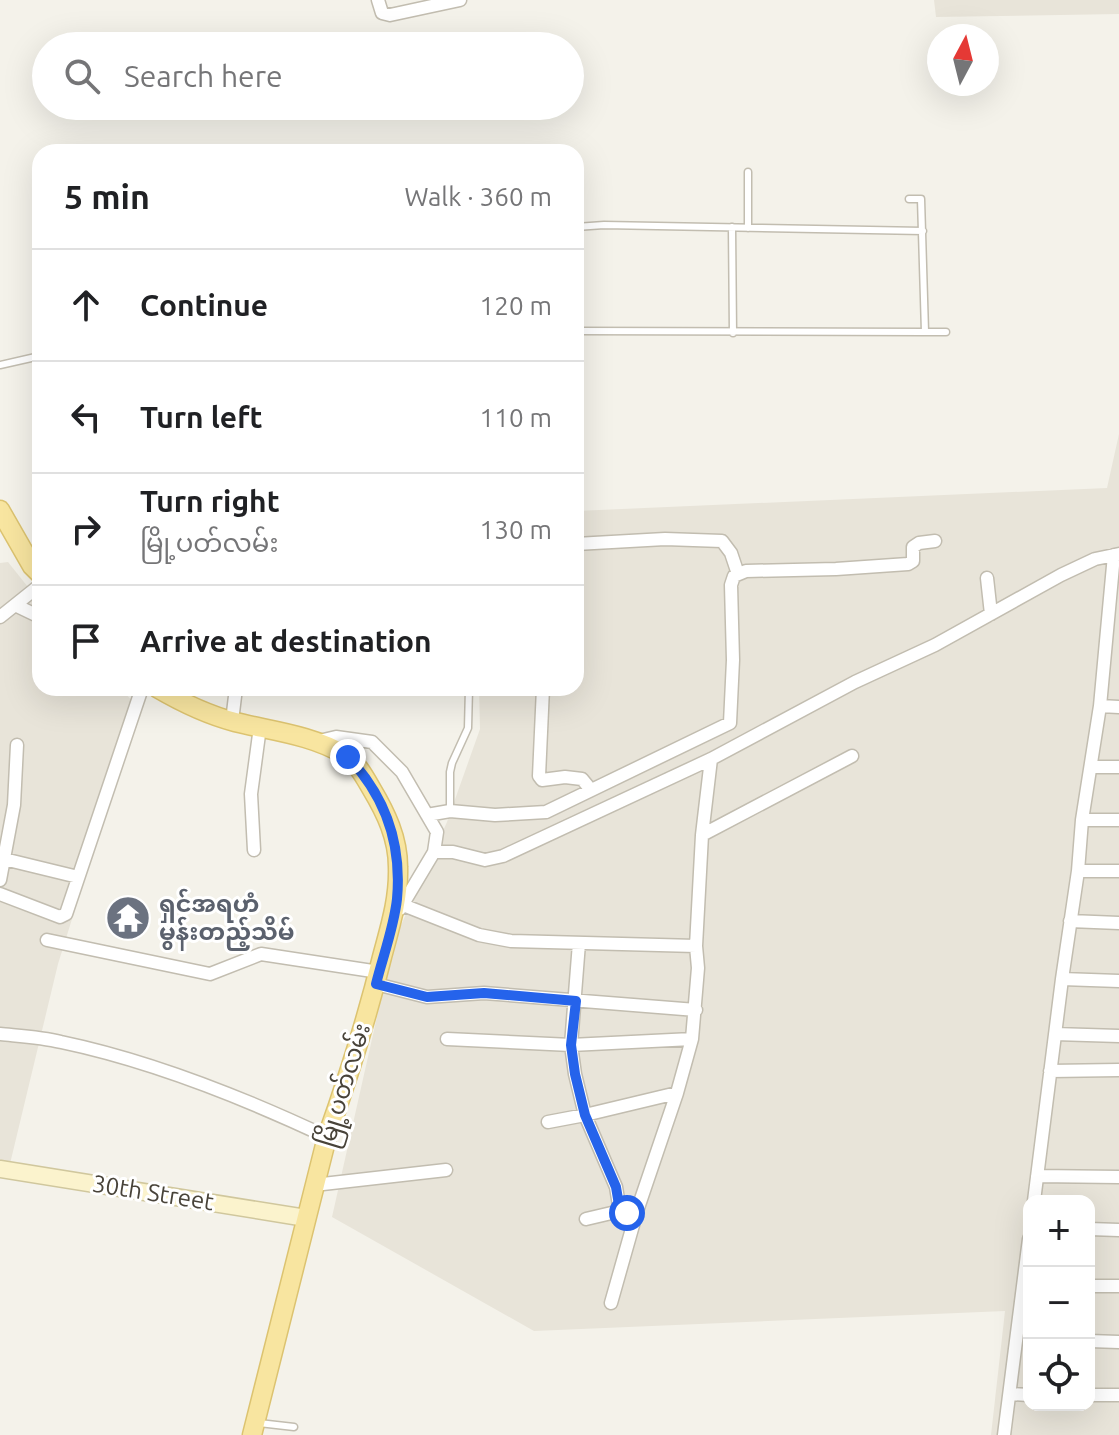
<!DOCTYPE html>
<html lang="en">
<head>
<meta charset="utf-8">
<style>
  :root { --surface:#fff; --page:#f2f2f2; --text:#202124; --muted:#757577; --line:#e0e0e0 }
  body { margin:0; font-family:Ubuntu,"Noto Sans Myanmar",sans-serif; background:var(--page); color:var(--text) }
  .controls { position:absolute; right:24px; bottom:24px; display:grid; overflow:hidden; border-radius:16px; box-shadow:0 8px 32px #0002 }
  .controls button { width:72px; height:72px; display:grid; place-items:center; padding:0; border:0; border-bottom:2px solid var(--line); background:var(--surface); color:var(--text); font:40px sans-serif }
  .compass { position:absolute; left:927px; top:24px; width:72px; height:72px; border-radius:50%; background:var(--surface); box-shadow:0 8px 32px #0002; rotate:7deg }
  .stop { position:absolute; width:24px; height:24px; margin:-18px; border:6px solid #2563eb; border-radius:50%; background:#fff }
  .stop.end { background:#2563eb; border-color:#fff; box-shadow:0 2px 8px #0008 }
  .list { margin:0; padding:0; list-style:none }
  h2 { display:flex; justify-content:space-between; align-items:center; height:104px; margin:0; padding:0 32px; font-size:34px }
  h2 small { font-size:26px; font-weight:400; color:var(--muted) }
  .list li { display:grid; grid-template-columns:52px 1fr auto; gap:24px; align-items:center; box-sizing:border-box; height:112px; padding:0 32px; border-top:2px solid var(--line) }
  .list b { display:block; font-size:30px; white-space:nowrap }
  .list p { margin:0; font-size:26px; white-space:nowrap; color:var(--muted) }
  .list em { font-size:26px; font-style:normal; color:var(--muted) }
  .icon { flex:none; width:44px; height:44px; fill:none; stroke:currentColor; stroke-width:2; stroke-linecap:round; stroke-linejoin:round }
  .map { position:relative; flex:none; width:1119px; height:1435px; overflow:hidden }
  .search { position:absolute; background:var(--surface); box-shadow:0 8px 32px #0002; left:32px; top:32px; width:552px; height:88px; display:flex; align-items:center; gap:20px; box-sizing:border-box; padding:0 28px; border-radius:44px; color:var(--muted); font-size:30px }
  .panel { position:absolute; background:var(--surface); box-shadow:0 8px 32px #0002; left:32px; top:144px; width:552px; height:552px; border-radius:24px }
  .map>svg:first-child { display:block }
</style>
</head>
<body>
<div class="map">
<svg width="1119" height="1435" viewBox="0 0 1119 1435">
  <rect width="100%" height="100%" fill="#f4f2ea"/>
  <path fill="#e8e4d9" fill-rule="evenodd" d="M 934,0 L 1119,0 L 1119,14 L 936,17 Z
    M 1119,434 L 1119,1435 L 991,1435 L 1005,1311 L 534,1331 L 332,1217 L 394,941 L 447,822 L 480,729 L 479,688 L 576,688 L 576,511 L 1107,488 ZM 1029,1201 L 1089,1201 L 1089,1405 L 1029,1405 Z
    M 8,562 L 40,602 L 40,688 L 120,688 L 138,707 L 58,964 L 9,1168 L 0,1167 L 0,563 Z"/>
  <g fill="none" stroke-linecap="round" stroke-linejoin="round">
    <g stroke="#c2bdb0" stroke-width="9">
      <path id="lane" d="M 748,172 L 748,228
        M 576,227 L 604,225 L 923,231
        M 732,227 L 733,333
        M 576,331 L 925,332 L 921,199 L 909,199
        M 925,332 L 946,332
        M 0,365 L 40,356
        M 450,811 L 450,772 L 452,763 L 468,728 L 469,688
        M 259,1423 L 294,1427"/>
    </g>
    <g stroke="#c2bdb0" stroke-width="15">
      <path id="street" d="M 378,0 L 382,13 L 390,15 L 460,0
        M 576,544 L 665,539 L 722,541 L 731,553 L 738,574
        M 987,578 L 991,614
        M 15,605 L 40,617
        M 0,617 L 40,585
        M 543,688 L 539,776 L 542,780 L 565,777 L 582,779 L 591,790
        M 1100,706 L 1119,707
        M 232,721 L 236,688
        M 319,741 L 336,737 L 372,742 L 402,772 L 437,832 L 434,852 L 400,909
        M 1092,767 L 1119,767
        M 427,815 L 450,811 L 495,815 L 546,812 L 730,723 L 733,660 L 731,585 L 734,576 L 746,571 L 836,569 L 908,564 L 913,561 L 913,547 L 919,543 L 935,541
        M 1082,820 L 1119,820
        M 702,835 L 852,756
        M 254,850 L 251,794 L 260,727
        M 434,852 L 453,852 L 485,860 L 503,856 L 711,759 L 855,682 L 935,645 L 1061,575 L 1095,559 L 1119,554
        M 4,859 L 78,877
        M 1078,871 L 1119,871
        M 0,880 L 14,805 L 17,745
        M 0,894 L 60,917 L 66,914 L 142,688
        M 403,905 L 479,935 L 511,941 L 696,946
        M 1070,921 L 1119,923
        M 47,940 L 210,974 L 261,954 L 379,972
        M 579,943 L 571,1045 L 575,1074 L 585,1115 L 616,1187 L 620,1211
        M 1062,979 L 1119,981
        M 376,984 L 427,997 L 484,993 L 696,1010
        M 0,1034 C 20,1036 41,1037 61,1042 C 152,1061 242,1097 327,1137
        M 1055,1034 L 1119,1036
        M 447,1039 L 571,1045 L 692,1039 L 677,1093 L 637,1211 L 627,1213 L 620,1211 L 586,1219
        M 692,1039 L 698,968 L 696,946 L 702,835 L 711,759
        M 1050,1071 L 1119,1070
        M 548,1122 L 585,1115 L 677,1093
        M 1037,1176 L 1119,1177
        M 314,1185 L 446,1170
        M 1034,1201 L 1062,979 L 1078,871 L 1082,820 L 1100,706 L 1114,555
        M 1089,1229 L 1119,1230
        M 1089,1286 L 1119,1286
        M 611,1303 L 637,1211
        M 1089,1341 L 1119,1342
        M 1010,1394 L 1029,1395
        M 1089,1395 L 1119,1395
        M 1004,1435 L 1029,1239"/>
    </g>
    <g stroke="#d0c79d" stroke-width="19">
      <path id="secondary" d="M 0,1169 L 306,1218"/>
    </g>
    <g stroke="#dcc370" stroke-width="21">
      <path id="primary" d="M 0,510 L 32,566 L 40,574
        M 157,688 C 181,702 208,715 235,722 C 272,731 312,735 345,755 C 357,763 364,776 371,788 C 386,813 398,838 398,867 C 399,899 390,927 382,957 C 367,1018 348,1078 327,1137 L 252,1435"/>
    </g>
    <use href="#lane" stroke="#fff" stroke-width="6"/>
    <use href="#street" stroke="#fff" stroke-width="12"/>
    <use href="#secondary" stroke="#fbf3cd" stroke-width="16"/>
    <use href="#primary" stroke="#f8e5a0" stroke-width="18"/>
  </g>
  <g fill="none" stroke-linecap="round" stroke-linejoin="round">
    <path stroke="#2563eb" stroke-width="10" d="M 348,757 C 386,797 402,844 397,899 C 394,927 383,956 376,984 L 427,997 L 484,993 L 576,1001 L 571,1045 L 575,1074 L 585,1115 L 616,1187 L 620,1211 L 627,1213"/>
  </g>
  <defs>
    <g id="temple-disc" transform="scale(2.3)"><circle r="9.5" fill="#6b7280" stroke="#fff"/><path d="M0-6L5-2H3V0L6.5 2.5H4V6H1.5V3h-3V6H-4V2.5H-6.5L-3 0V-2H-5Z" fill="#fff"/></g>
  </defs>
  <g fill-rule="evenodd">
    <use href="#temple-disc" x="128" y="918"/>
  </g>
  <g text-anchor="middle" stroke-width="6" stroke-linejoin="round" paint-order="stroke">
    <g font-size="24" font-weight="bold" fill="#5b616d" stroke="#fff" text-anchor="start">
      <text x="159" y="912">ရှင်အရဟံ<tspan x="159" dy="28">မွန်းတည့်သိမ်</tspan></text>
    </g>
    <g font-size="24" fill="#484339" stroke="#fff">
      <text transform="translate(344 1085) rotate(-73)" y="8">မြို့ပတ်လမ်း</text>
      <text transform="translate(153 1193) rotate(9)" y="8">30th Street</text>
    </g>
  </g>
</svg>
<div class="controls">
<button>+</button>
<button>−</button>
<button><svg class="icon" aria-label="locate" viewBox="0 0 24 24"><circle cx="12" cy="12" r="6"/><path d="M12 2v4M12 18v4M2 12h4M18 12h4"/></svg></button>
</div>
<svg class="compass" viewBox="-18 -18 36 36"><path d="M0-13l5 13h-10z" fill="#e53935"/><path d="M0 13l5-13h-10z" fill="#757577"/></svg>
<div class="stop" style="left:627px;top:1213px"></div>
<div class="stop end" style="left:348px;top:757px"></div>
<div class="search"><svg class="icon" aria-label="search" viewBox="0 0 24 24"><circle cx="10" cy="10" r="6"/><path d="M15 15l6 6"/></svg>Search here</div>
<section class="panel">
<h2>5 min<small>Walk · 360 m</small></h2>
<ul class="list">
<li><svg class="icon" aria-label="ahead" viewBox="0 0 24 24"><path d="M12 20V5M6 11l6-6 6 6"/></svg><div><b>Continue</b></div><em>120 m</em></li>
<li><svg class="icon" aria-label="left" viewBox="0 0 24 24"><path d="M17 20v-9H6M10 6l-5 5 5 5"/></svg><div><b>Turn left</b></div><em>110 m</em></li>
<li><svg class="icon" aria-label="right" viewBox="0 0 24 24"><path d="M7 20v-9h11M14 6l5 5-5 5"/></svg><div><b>Turn right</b><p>မြို့ပတ်လမ်း</p></div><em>130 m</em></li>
<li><svg class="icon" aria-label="arrive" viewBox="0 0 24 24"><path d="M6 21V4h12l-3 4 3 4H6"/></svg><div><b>Arrive at destination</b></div></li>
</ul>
</section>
</div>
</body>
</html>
